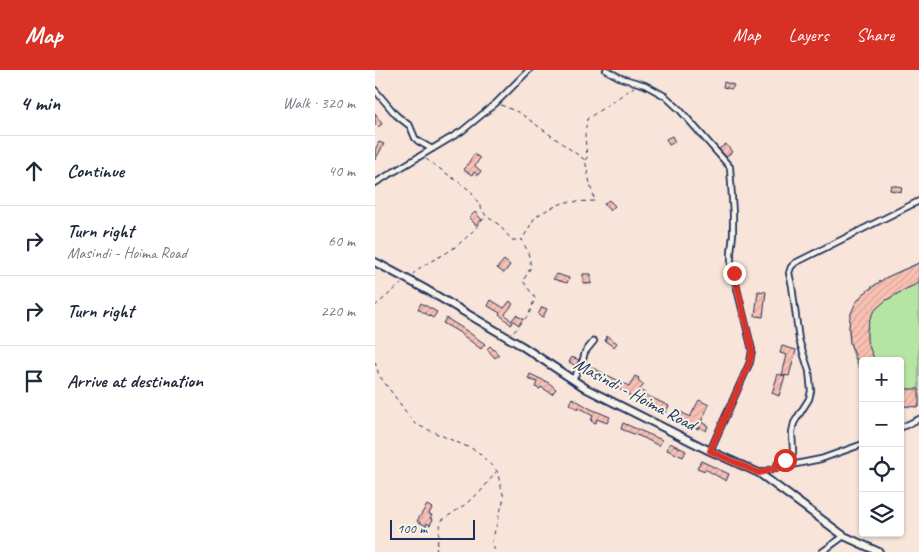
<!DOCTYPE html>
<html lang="en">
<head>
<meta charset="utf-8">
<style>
  :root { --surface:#fff; --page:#f6f6f7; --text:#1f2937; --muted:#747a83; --line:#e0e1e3; --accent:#d93025 }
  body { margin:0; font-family:Caveat,sans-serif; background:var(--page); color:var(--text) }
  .controls { position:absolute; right:15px; bottom:15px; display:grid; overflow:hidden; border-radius:5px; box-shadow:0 1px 4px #0004 }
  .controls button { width:45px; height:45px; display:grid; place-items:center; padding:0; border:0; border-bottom:1px solid var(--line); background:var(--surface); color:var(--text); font:25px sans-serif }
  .scale { position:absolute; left:15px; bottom:12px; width:85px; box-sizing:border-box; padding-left:5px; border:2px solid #1b2f5e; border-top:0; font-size:14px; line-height:18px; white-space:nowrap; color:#1b2f5e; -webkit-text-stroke:4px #f7f3e8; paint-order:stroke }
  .stop { position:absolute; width:15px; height:15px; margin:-11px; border:4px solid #d93025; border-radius:50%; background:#fff }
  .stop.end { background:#d93025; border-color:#fff; box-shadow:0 1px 5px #0008 }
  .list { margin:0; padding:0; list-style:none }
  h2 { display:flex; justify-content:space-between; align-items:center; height:65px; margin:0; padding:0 20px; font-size:21px }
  h2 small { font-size:16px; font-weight:400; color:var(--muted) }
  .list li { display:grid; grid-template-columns:32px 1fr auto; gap:15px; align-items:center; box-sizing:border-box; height:70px; padding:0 20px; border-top:1px solid var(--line) }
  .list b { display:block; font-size:19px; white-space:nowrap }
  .list p { margin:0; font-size:16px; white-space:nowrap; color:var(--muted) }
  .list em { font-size:16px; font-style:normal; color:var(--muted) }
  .icon { flex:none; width:28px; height:28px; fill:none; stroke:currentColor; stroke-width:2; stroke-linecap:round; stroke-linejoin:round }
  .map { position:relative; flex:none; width:544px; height:482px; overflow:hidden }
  header { display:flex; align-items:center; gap:30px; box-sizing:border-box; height:70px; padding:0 25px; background:var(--accent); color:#fff }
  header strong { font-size:24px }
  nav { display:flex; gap:28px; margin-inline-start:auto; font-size:18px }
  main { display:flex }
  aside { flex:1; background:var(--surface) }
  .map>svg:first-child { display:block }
</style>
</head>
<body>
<header>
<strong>Map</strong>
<nav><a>Map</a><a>Layers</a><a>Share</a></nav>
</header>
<main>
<aside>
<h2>4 min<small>Walk · 320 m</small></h2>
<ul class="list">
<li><svg class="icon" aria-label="ahead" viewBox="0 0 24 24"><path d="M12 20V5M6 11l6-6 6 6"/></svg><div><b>Continue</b></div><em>40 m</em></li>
<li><svg class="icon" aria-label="right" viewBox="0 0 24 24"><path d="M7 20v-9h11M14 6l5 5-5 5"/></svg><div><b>Turn right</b><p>Masindi - Hoima Road</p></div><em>60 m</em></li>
<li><svg class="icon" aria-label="right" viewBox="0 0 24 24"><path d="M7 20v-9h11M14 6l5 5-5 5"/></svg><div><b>Turn right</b></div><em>220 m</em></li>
<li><svg class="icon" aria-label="arrive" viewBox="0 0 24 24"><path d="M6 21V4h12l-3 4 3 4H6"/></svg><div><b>Arrive at destination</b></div></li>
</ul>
</aside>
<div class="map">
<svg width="544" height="482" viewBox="0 0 544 482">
  <defs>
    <pattern id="building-hatch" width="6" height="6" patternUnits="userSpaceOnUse" patternTransform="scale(1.25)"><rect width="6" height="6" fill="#fac0b2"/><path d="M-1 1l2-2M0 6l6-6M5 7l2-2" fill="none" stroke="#d6a59c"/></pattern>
  </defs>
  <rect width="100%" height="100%" fill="#f8e4d8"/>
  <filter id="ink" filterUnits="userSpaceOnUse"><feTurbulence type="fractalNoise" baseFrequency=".02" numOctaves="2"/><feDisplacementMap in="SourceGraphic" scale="10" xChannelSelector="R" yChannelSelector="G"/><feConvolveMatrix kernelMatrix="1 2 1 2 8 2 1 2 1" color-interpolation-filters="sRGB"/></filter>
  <g filter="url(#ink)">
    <path fill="#b5e4a3" stroke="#688a80" d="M 544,193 L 544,337 L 529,336 L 525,335 L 525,291 L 488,291 L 488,304 C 480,292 475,277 474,264 C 472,221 511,207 544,193 Z"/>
    <path fill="url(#building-hatch)" stroke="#1b2f5e" d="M 349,12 L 359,15 L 357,19 L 348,17 Z
      M 0,43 L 7,54 L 3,57 L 0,54 Z
      M 297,66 L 300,72 L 294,75 L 291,69 Z
      M 4,72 L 9,74 L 0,90 L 0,80 Z
      M 351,74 L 357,82 L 351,87 L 344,79 Z
      M 99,84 L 105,88 L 100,96 L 106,101 L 103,105 L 99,102 L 97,105 L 89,100 Z
      M 516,115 L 527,117 L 526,122 L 515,120 Z
      M 234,130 L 240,136 L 235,141 L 229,134 Z
      M 100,142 L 107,150 L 101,155 L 94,148 Z
      M 129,190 L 135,195 L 129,203 L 122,198 Z
      M 544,193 L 544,213 L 529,220 L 510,231 L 502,238 L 497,244 L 494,252 L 492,260 L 492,271 L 500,291 L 488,291 L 488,305 L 475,273 L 474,258 L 475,246 L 480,234 L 487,225 L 510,208 Z
      M 182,204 L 194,208 L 192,213 L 178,209 Z
      M 208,204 L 216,204 L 216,214 L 208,213 Z
      M 383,221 L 391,222 L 388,247 L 380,246 Z
      M 116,230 L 129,238 L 135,231 L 138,234 L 130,244 L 138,253 L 136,255 L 124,244 L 125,243 L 113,236 Z
      M 46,233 L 62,242 L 58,248 L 43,239 Z
      M 167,237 L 172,239 L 168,247 L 163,245 Z
      M 141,245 L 148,249 L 144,255 L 137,250 Z
      M 71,248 L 89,259 L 110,274 L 106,279 L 82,261 L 68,253 Z
      M 232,266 L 242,273 L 239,277 L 230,271 Z
      M 115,276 L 124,285 L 120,288 L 112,279 Z
      M 407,276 L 421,280 L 414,306 L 407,305 L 412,285 L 405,283 Z
      M 197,287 L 204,290 L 201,296 L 194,292 Z
      M 216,297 L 254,316 L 260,306 L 264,308 L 263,310 L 269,315 L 264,320 L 270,323 L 269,324 L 294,336 L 290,343 L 266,329 L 254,325 L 239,316 L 239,317 L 227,311 L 227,310 L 213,303 Z
      M 155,304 L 174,313 L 181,319 L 177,324 L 166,317 L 165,319 L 160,317 L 162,312 L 153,309 Z
      M 403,304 L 410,306 L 404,326 L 397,323 Z
      M 525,316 L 533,319 L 544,319 L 544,337 L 529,336 L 525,335 Z
      M 197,328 L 216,339 L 235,347 L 232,353 L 222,349 L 221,353 L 216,351 L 218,345 L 203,337 L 203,339 L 194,334 Z
      M 324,330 L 334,335 L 326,352 L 333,356 L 331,361 L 324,357 L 323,359 L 301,348 L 304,341 L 315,347 Z
      M 248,353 L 287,370 L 284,376 L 269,368 L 246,359 Z
      M 295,373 L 311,381 L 308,387 L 292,380 Z
      M 326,391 L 354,404 L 351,411 L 330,399 L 330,401 L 322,398 Z
      M 52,435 L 57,438 L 54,444 L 57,445 L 55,448 L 58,449 L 55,455 L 52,453 L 51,456 L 42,451 Z"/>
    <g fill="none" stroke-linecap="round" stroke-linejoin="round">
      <g stroke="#1b2f5e" stroke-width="8">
        <path id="street" d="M 231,0 L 246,8 L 270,15 L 290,26 L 305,40 L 355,97 L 358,144 L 358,164 L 356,183 L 356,194 L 377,280 L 375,292 L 335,381
          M 0,20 L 21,45 L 35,56 L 40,68 L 43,71 L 57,79
          M 0,113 L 87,61 L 121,33 L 154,0
          M 198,309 L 207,293 L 210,282 L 219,271
          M 525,358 L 544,349
          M 401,398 L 403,393 L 418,384 L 418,381 L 417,362 L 419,353 L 422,348 L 434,329 L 436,321 L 434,301 L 424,270 L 417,216 L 414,203 L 416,197 L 420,193 L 544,131
          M 384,403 L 401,398 L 446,389 L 488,374
          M 447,482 L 469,466"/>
      </g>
      <g stroke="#1b2f5e" stroke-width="10">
        <path id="secondary" d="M 0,192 L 52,220 L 147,276 L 212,319 L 335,381 L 384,403 L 469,466 L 504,482"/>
      </g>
      <path stroke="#1b2f5e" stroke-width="1" stroke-dasharray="4 4" stroke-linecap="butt" d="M 126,35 L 145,43 L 210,90 L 216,118 L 220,131 L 190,132 L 172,140 L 160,147 L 147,170
        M 51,89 L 96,121 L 111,146 L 123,154 L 137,170 L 147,170 L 153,182 L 156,197 L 148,211 L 160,228 L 154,244 L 138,263
        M 210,90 L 212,88 L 210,66 L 212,49 L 259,17
        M 37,205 C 49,192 66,188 80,177 C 92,168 102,157 111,146
        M 0,236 L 26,214
        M 0,292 L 4,305 L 40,354 L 102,381 L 122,401 L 129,428 L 117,471 L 120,482
        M 61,482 L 66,451 L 88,436 L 106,421 L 121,402"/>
      <use href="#street" stroke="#f7f3e8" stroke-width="4.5"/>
      <use href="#secondary" stroke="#f7f3e8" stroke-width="6"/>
    </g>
  </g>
  <g fill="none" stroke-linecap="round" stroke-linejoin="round" filter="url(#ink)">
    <path stroke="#d93025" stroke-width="6" d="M 359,203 L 377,280 L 375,292 L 335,381 L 384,403 L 401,398 L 403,393 L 410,390"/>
  </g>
  <g text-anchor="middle" stroke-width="4" stroke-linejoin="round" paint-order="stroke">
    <g font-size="18" fill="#1b2f5e" stroke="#f7f3e8">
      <text transform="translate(260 324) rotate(28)" y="6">Masindi - Hoima Road</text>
    </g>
  </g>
</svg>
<div class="controls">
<button>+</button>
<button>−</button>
<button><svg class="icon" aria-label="locate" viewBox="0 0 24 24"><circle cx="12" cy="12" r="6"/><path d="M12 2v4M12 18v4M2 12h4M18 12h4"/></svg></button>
<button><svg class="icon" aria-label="layers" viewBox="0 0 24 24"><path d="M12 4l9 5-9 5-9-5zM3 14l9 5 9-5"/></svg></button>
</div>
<div class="scale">100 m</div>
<div class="stop" style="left:410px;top:390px"></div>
<div class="stop end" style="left:359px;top:203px"></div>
</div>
</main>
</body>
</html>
